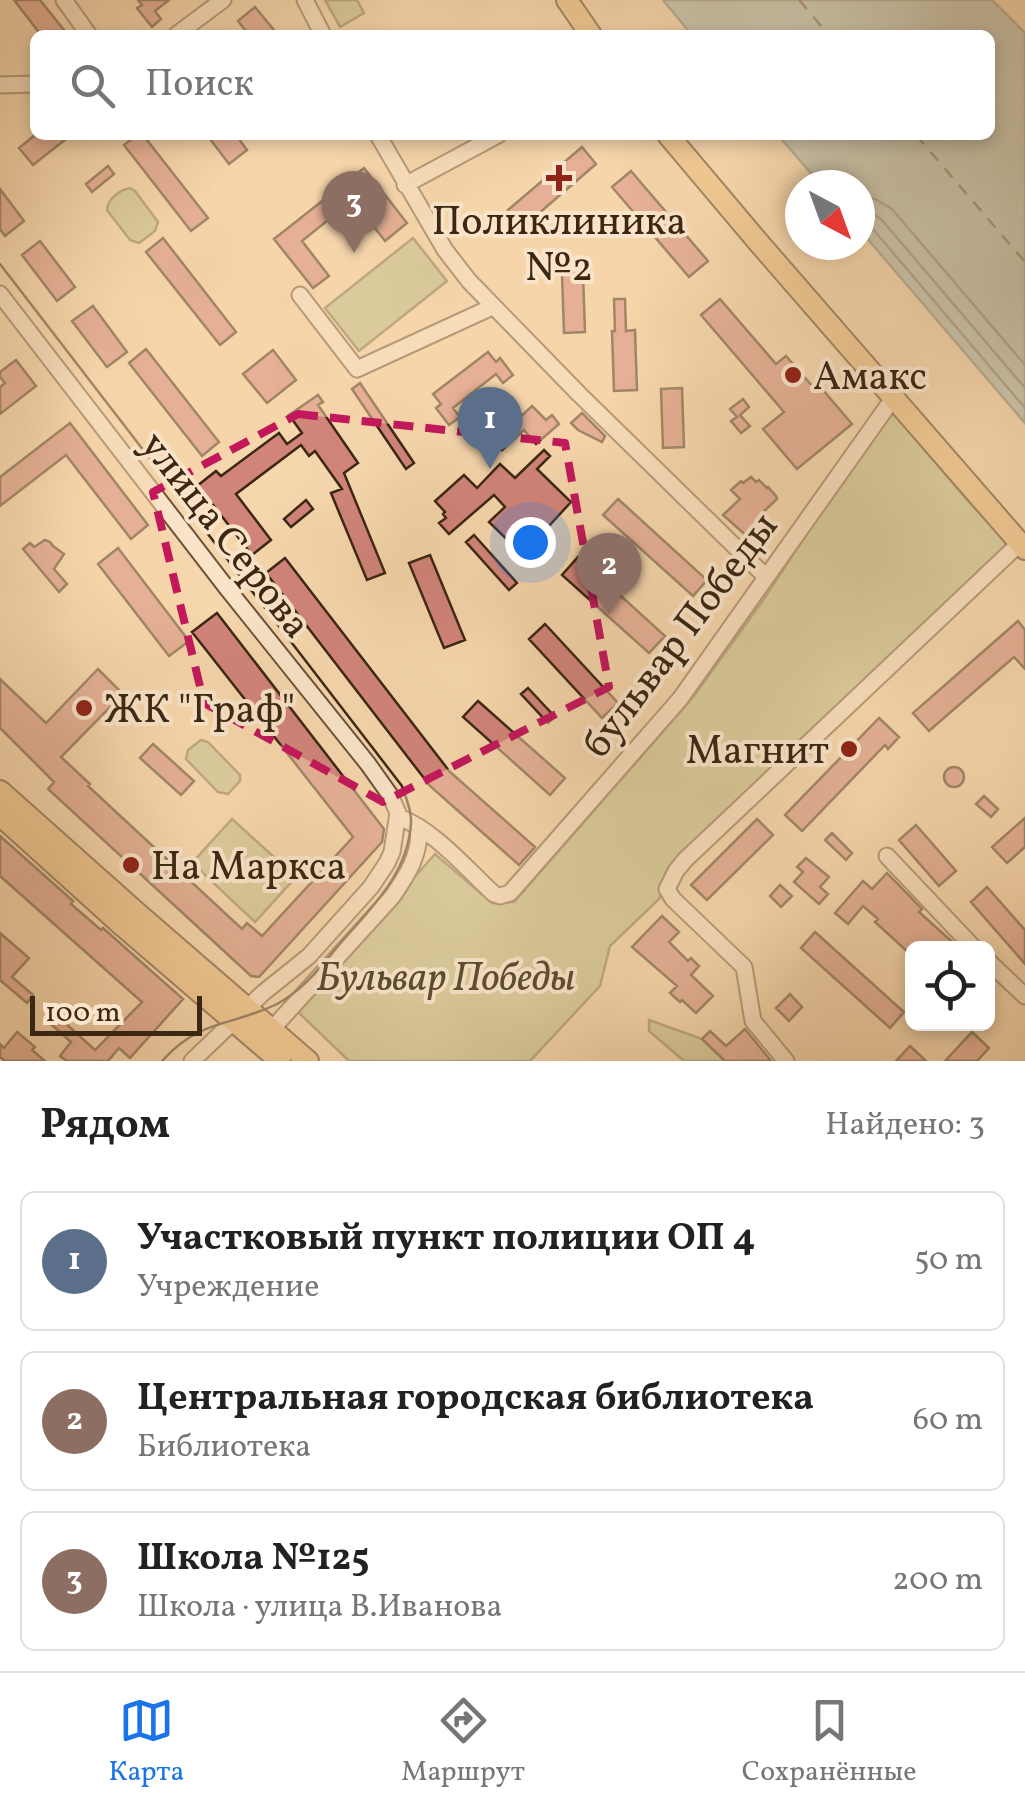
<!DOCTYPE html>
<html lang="ru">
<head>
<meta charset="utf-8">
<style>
  :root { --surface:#fff; --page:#f2f2f2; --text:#222; --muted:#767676; --line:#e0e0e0; --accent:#1a73e8 }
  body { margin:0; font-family:Vollkorn,serif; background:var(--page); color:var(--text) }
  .controls { position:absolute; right:30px; bottom:30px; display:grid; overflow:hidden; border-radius:15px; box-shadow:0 5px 15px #0003 }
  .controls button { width:90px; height:90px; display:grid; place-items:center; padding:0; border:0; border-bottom:2px solid var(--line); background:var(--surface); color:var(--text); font:50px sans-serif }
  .compass { position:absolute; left:785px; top:170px; width:90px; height:90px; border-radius:50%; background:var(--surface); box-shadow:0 5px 15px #0003; rotate:139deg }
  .scale { position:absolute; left:30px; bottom:25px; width:172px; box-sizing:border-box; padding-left:10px; border:5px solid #3b2712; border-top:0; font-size:28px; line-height:35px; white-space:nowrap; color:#3b2712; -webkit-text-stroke:8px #f9e4c9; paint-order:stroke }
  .you { position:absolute; left:530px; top:542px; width:35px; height:35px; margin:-25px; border:8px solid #fff; border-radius:50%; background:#1a73e8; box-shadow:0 0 0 15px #1a73e833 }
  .badge { display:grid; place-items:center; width:65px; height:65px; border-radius:50%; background:var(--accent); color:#fff; font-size:32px; font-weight:700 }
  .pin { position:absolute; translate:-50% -82px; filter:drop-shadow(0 2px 5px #0008) }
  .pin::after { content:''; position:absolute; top:52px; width:35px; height:30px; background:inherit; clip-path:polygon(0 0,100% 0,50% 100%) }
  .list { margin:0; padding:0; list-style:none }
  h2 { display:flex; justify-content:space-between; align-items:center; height:130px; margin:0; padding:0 40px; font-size:42px }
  h2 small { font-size:32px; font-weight:400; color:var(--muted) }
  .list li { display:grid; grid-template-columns:65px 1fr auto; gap:30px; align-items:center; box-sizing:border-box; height:140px; margin:0 20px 20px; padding:0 20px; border:2px solid var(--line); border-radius:15px }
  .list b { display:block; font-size:38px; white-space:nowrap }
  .list p { margin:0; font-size:32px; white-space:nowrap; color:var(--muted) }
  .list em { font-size:32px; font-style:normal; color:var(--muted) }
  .icon { flex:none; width:55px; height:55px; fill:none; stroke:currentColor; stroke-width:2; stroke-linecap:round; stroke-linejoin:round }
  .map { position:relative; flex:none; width:1025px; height:1061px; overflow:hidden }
  .search { position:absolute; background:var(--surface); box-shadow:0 5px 15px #0003; left:30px; right:30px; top:30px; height:110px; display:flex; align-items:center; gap:25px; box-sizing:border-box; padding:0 35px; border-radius:15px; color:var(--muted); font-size:38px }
  .sheet { height:610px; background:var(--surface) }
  nav { display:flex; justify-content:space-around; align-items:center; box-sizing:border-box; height:140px; border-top:2px solid var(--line); background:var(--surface); font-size:28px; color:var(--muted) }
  nav a { display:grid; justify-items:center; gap:5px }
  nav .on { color:var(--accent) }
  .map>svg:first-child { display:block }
</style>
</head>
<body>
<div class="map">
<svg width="1025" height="1061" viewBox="0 0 1025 1061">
  <rect width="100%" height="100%" fill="#f6d6ac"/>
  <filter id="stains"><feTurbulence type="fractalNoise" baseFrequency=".002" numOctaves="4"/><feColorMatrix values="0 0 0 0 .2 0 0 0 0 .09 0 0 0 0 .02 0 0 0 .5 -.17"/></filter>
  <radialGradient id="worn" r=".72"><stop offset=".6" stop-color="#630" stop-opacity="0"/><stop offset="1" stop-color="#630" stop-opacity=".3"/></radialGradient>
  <path fill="#bbbe8a" stroke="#7b724e" stroke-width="2.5" d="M 325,0 L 357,0 L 364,13 L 340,27 Z
    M 130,188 L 135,191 L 158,222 L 155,231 L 139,243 L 130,240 L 107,210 C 107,199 120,190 130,188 Z
    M 413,238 L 447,281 L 359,351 L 325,308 Z
    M 885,414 L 895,414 L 961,493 L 1006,542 L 1005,551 L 685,855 L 659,899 L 610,946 L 600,986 L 530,1061 L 349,1061 L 297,1011 L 435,854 L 492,903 L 514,902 L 694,696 L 764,599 Z
    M 201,740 L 208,742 L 240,775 L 240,781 L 228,794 L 218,792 L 186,759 L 188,750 Z
    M 232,819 L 296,877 L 255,922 L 192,863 Z
    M 649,1020 L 702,1039 L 725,1061 L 684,1061 L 649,1031 Z"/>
  <path fill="#9eb7b2" stroke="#767d72" stroke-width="2.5" d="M 663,0 L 992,0 L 1025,33 L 1025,423 L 860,230 L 860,185 L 821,185 L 778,135 L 990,135 L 990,35 L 692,35 Z"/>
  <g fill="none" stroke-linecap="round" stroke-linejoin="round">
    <path stroke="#6c6f62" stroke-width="2.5" d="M 860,197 L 875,199 L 892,209 L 1025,365
      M 860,212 L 871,213 L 881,219 L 1025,388
      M 860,224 L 872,228 L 1025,408"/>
    <path stroke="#544b3a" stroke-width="2.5" stroke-dasharray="12 10" stroke-linecap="butt" d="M 799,0 L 829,35
      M 916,135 L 1025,262"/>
  </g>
  <path fill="#d1847a" stroke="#3b2712" stroke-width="2.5" d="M 14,0 L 40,0 L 68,35 L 41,35 Z
    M 138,0 L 169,0 L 155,11 L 161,19 L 152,27 L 137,8 L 142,5 Z
    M 255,7 L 278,35 L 249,35 L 238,21 Z
    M 35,135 L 71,135 L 33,165 L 19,148 Z
    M 137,135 L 143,135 L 208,218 L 191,231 L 124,145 Z
    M 207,135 L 236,135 L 247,150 L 229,164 Z
    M 582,147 L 596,164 L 523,227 L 508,210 Z
    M 108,166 L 114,174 L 92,192 L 86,184 Z
    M 364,168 L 407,223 L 385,241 L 353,200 L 302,241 L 329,276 L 313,288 L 274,239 Z
    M 631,171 L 708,261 L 689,277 L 612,187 Z
    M 0,189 L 24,221 L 5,236 L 0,229 Z
    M 163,238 L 236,332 L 220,345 L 146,252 Z
    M 40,241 L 75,287 L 57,301 L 22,255 Z
    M 583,273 L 585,332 L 564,333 L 562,274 Z
    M 614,299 L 625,299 L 626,331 L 635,330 L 637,390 L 614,391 L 612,331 L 615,331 Z
    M 720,299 L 776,364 L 786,356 L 813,387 L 817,383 L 852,424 L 797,469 L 763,429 L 784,412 L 701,315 Z
    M 93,306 L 127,352 L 107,367 L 72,321 Z
    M 146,349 L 219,442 L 202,456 L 129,363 Z
    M 273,350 L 296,380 L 267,403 L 243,374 Z
    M 488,352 L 496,362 L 500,358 L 513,375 L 503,383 L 496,374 L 453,408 L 460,417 L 449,425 L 436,408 L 441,404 L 433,394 Z
    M 16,360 L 36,386 L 0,414 L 0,387 L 5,383 L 0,377 L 0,372 Z
    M 360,383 L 414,463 L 406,469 L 352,389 Z
    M 682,388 L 684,447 L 663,448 L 661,389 Z
    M 318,395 L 323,402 L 318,405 L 358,463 L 344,473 L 385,573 L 367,580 L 331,493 L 342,489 L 315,451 L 309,456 L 301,445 L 236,494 L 271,540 L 252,555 L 206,496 L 196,504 L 187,494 L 216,471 L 221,476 L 279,433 L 287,444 L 302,433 L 289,415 Z
    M 743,399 L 749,407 L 740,415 L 750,426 L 741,433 L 731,421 L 737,417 L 730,409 Z
    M 532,406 L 546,420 L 552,415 L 559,424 L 536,444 L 524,430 L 502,450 L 494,442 Z
    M 582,413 L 605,436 L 602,442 L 578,430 L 571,423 Z
    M 70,423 L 148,525 L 131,539 L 66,455 L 0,506 L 0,477 Z
    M 544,450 L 550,456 L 537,469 L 571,502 L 537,539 L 539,540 L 537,542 L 541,547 L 528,560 L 489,522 L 505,507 L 494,495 L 449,534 L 439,523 L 446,518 L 443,514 L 445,512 L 435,501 L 464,475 L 477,488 L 500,464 L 515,478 Z
    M 751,477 L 756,482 L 759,480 L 767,488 L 768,487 L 776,496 L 777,499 L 761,514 L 770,524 L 760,533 L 757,530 L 749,538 L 723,515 L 740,499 L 731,490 L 741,481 L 743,483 Z
    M 618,499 L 707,580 L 693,596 L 603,515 Z
    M 306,500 L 313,509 L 291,527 L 284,519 Z
    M 474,535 L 517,583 L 509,590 L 466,542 Z
    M 45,540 L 50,542 L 53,546 L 64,554 L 54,569 L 67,584 L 59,592 L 23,549 L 30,543 L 34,547 Z
    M 118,548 L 189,641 L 169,656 L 98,564 Z
    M 430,555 L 465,640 L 444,648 L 409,563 Z
    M 578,557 L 665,636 L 649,653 L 562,575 Z
    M 285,558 L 450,772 L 535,847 L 519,865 L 430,786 L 266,573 Z
    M 217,613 L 384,829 L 382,842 L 259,977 L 251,976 L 48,789 L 54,782 L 0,728 L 0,679 L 46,723 L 98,669 L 123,694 L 61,757 L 90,784 L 88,786 L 242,929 L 247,923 L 262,936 L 353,837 L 192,632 Z
    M 1018,621 L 1025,630 L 1025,669 L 1014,657 L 929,731 L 913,713 Z
    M 545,624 L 618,703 L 602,718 L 529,639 Z
    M 528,688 L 555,717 L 548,723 L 521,694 Z
    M 478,701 L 565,778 L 550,795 L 463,717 Z
    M 879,718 L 899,737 L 888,749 L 885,745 L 802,831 L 785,815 Z
    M 153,744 L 194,781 L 181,795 L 140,758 Z
    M944 777a10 10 0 1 1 20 0a10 10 0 1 1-20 0Z
    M 984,796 L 998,809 L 991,817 L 976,804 Z
    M 1025,818 L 1025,847 L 1007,863 L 992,847 Z
    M 757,819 L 773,835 L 707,900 L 691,885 Z
    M 916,825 L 956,871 L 939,886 L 899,840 Z
    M 832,833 L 852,853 L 846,860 L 825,840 Z
    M 0,836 L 73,901 L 71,904 L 101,930 L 103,928 L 183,999 L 130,1058 L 119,1048 L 108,1061 L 67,1061 L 60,1056 L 71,1042 L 46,1020 L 53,1012 L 95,1050 L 142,1002 L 0,876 Z
    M 806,858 L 829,877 L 820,887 L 828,894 L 819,904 L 794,882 L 803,872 L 797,867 Z
    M 887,873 L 922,909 L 919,912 L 959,948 L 912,948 L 912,956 L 875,922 L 878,919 L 863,906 L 848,924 L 835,913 L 863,881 L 872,889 Z
    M 780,885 L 792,896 L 781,907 L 770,896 Z
    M 987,887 L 1025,930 L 1025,964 L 971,902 Z
    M 662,916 L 679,932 L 669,942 L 688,961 L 691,958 L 699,966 L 691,975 L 713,996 L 696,1013 L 682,1000 L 680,1002 L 670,993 L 677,986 L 632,947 Z
    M 815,932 L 904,1012 L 890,1028 L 801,948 Z
    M 0,933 L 29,958 L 12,977 L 33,995 L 27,1003 L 0,980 Z
    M 790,994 L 802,1007 L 789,1021 L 776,1008 Z
    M 745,1029 L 771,1061 L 725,1061 L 702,1039 L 710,1031 L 726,1046 Z
    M 17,1032 L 35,1047 L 32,1050 L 45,1061 L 5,1061 L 0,1057 L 0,1044 L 4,1048 Z
    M 972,1032 L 989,1048 L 977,1061 L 945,1061 Z
    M 910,1046 L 926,1061 L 896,1061 Z"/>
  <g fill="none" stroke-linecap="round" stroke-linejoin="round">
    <g stroke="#6a5338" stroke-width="19">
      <path id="minor" d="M 64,0 L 89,35
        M 305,0 L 323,35
        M 176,35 L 223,0
        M 0,85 L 35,84
        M 378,135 L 445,250 L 469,281 L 579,394 L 766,577
        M 405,185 L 498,135
        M 0,294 L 226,587 L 368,764 L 390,795 L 398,813 L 392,852 L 387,863 L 371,887 L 309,956 L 263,993 L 192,1061
        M 300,295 L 357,369 L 492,307
        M 398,817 C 432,828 467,869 494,894 L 500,896 L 510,893 L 680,699 L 894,397
        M 887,856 L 974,948
        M 988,961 L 1025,996
        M 272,1029 L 392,897 C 406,877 422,853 418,827
        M 786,1061 L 753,1021 L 744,967 L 673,899 L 667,889 L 676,871 L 685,860 L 1020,543"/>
    </g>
    <g stroke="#3b2712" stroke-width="24">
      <path id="major" d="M 567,0 L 591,35
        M 668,135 L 759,243 L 1025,549
        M 0,791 L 137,913 L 308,1061
        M 0,815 L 124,927 L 280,1061"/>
    </g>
    <use href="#minor" stroke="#f9e4c9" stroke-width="15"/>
    <use href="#major" stroke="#ebbb76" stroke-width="20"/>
    <path stroke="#3b2712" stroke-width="2.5" d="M 0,264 L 402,786 C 406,798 412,811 411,823 C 408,875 369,910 338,946 C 320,968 302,991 277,1004 C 230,1027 201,1018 162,1061"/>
  </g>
  <path d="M0 0H1025V1061H0ZM 298,414 L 565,443 L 609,687 L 383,802 L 204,703 L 153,492 Z" fill="#f6d6ac" fill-opacity=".55" fill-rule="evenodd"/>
  <path fill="none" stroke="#c2185b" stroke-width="8" stroke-dasharray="20 12" stroke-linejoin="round" d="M 298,414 L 565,443 L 609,687 L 383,802 L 204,703 L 153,492 Z"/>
  <g fill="#8f2418" stroke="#f9e4c9" stroke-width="4">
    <path d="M554 163h10v10h10v10h-10v10h-10v-10h-10v-10h10z"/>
    <circle cx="793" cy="375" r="10"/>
    <circle cx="84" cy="708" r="10"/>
    <circle cx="849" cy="749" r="10"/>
    <circle cx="131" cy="865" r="10"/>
  </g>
  <g text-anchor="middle" stroke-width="8" stroke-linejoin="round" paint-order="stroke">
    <g font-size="40" fill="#3b2712" stroke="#f9e4c9" text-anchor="start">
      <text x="559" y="234" text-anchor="middle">Поликлиника<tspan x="559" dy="46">№2</tspan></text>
      <text x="813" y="389">Амакс</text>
      <text x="104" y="722">ЖК "Граф"</text>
      <text x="829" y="763" text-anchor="end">Магнит</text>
      <text x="151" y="879">На Маркса</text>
    </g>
    <g font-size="40" fill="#3b2712" stroke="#f9e4c9">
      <text transform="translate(227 534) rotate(52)" y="14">улица Серова</text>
      <text transform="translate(679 634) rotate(-53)" y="14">бульвар Победы</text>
    </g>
    <g font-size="40" font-style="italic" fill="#5b4d30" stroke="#f9e4c9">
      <text x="446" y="990">Бульвар Победы</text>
    </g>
  </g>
  <rect width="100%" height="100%" filter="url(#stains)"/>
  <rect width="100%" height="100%" fill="url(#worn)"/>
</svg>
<div class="controls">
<button><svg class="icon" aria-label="locate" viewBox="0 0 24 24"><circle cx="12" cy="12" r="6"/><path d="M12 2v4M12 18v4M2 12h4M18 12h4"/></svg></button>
</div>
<svg class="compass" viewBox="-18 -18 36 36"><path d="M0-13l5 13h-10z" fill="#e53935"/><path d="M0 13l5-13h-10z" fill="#767676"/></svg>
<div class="scale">100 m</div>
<div class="you"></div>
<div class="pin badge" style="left:490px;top:469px;background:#5c6f8a">1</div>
<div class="pin badge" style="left:609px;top:615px;background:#8d6e63">2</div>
<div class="pin badge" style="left:354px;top:253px;background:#8d6e63">3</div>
<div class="search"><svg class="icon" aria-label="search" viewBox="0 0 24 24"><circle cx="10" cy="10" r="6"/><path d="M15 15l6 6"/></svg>Поиск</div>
</div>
<section class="sheet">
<h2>Рядом<small>Найдено: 3</small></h2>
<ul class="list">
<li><span class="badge" style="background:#5c6f8a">1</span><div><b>Участковый пункт полиции ОП 4</b><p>Учреждение</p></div><em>50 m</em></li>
<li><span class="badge" style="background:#8d6e63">2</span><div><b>Центральная городская библиотека</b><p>Библиотека</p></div><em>60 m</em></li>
<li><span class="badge" style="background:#8d6e63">3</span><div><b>Школа №125</b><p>Школа · улица В.Иванова</p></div><em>200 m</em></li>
</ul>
</section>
<nav>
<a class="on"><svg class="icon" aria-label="map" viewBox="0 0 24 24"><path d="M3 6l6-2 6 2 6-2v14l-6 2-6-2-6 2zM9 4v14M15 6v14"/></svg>Карта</a>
<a><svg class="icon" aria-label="directions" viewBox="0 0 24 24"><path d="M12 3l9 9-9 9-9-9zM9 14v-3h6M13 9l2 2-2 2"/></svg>Маршрут</a>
<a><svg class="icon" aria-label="saved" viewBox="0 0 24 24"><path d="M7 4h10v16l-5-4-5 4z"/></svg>Сохранённые</a>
</nav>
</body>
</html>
